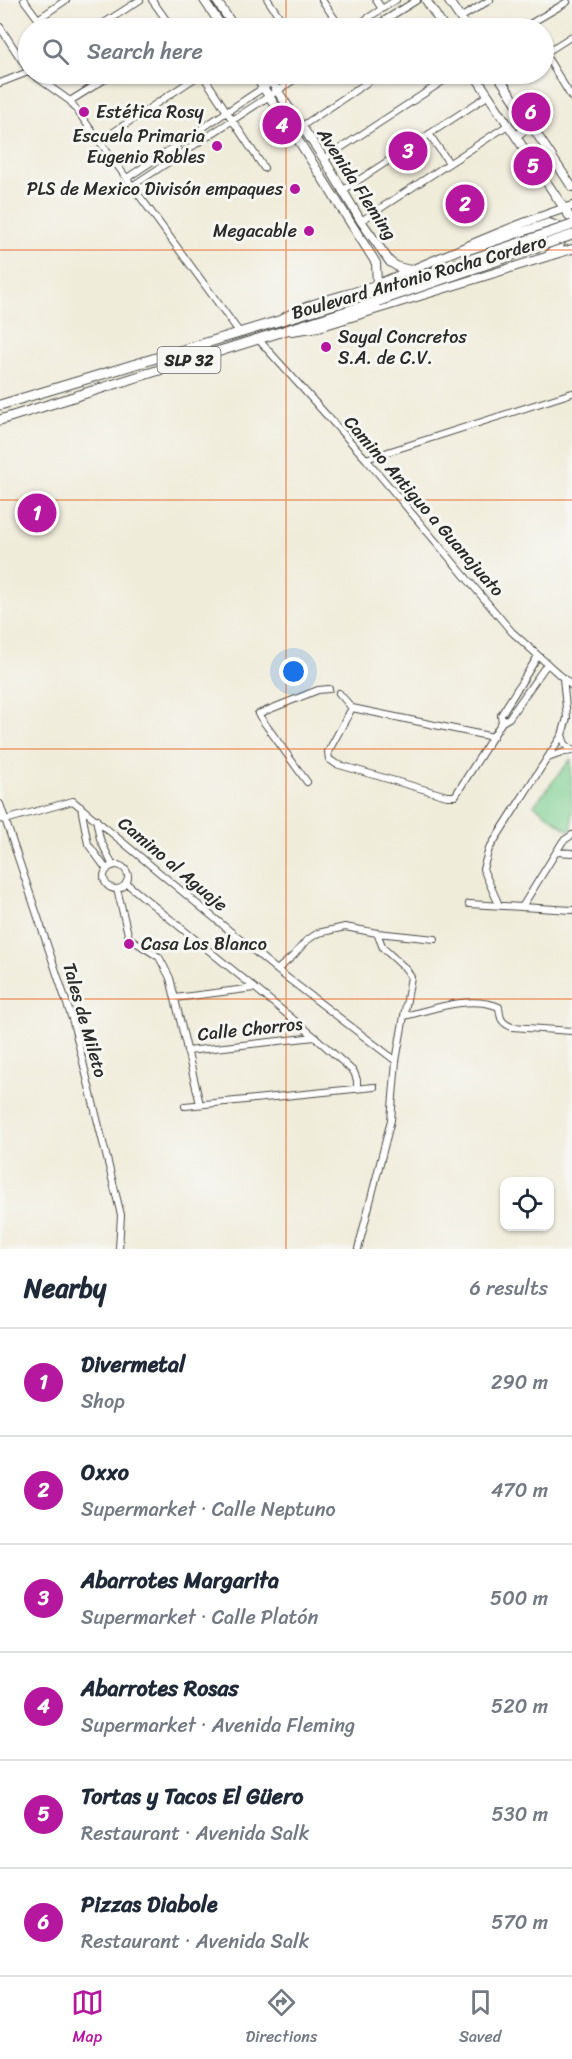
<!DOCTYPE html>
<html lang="en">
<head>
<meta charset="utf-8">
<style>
  :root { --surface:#fff; --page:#f2f2f3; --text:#1f2937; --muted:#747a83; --line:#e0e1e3; --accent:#b5179e }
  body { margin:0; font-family:Sriracha,sans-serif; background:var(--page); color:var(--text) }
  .controls { position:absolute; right:18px; bottom:18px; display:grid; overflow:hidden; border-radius:12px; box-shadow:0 2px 4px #0004 }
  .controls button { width:54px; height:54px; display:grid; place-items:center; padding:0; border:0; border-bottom:2px solid var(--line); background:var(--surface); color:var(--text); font:30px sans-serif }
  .you { position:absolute; left:294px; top:672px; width:21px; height:21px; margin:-15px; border:4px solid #fff; border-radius:50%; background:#1a73e8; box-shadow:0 0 0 9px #1a73e833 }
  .badge { display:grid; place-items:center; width:39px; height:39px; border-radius:50%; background:var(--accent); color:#fff; font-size:20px; font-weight:700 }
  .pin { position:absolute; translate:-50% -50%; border:3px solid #fff; box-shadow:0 2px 6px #0006 }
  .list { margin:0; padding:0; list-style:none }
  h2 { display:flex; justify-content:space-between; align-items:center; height:78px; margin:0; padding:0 24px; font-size:26px }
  h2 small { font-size:20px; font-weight:400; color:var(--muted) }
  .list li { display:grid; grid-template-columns:39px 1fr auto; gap:18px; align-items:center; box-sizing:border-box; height:108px; padding:0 24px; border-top:2px solid var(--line) }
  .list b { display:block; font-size:22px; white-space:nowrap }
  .list p { margin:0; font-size:20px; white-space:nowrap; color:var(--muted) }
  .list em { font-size:20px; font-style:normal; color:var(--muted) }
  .icon { flex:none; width:33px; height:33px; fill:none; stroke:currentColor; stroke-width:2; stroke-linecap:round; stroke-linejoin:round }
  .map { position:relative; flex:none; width:572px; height:1249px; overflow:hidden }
  .search { position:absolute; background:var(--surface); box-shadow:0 2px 4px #0004; left:18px; right:18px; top:18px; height:66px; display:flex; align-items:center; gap:15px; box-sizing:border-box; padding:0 21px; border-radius:33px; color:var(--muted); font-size:22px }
  .sheet { height:726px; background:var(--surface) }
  nav { display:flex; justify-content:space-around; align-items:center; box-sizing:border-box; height:84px; border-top:2px solid var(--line); background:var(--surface); font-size:16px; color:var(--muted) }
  nav a { display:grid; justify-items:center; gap:3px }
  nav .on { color:var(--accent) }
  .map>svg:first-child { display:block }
</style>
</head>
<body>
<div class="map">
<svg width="572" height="1249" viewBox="0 0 572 1249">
  <rect width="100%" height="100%" fill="#f6f6f2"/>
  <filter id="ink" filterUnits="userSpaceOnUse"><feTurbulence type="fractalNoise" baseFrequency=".0167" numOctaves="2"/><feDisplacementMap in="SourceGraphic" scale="12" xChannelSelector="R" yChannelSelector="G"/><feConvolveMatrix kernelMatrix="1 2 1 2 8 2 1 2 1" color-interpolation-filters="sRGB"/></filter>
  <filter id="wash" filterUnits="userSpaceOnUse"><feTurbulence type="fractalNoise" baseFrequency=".008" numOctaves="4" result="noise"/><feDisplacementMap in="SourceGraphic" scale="24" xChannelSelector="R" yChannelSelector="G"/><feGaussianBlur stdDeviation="1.35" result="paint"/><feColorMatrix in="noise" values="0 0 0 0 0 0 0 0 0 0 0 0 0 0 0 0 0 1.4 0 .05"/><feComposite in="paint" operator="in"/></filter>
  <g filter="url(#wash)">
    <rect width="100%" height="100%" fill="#f0ecda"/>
    <path fill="#7fd091" stroke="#557e5e" stroke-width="1.5" d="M 571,759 L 572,828 L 568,830 L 534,805 Z"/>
  </g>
  <g filter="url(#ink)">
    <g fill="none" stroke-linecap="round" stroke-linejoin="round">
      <g stroke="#494845" stroke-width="8">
        <path id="minor" d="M 24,0 L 38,19 L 66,0
          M 152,0 L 172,28
          M 268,0 L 287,28
          M 322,0 L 341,28
          M 376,0 L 382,9
          M 460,18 L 490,0
          M 0,27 L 28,70
          M 96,28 L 140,0
          M 352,28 L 396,0
          M 372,28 L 417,0
          M 523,28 L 567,2
          M 544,52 L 572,98
          M 544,54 L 572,36
          M 32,74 L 70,101 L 240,333
          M 202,74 L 264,168
          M 0,83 L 28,72
          M 70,101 L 113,74
          M 293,132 L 380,74
          M 429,134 L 449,163
          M 100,141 L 201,74
          M 324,159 L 454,74
          M 127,178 L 284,74
          M 132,186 L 303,74
          M 342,191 L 489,95
          M 361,221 L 508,125
          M 258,339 L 366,459 L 512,632 L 572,686
          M 366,459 L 572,393
          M 339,693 L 352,708 L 493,737
          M 352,708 L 328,752 L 329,759 L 336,764 L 447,796 L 455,796 L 502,722 L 509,718 L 547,664
          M 502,722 L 501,715 L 538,656
          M 562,735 L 565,744 L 572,750
          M 548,758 L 564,752 L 572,751
          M 307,782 L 258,714 L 318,690 L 329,689
          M 0,804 L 73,1022 L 121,1215 L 119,1249
          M 81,807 L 88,844 L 107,870
          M 0,819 L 5,820 L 73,801 L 277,970 L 396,1061
          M 96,819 L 100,839 L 113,866
          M 557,852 L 572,853
          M104 877a12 12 0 1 1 24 0a12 12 0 1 1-24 0Z
          M 126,883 L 315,1037 L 354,1072 L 357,1080 L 357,1088
          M 117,889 L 129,938 L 159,957 L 170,978 L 200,1104
          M 469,904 L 572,910
          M 499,905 L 483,869 L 489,849 L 562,735 L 567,718 L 563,678
          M 522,907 L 563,841 L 572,835
          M 277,970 L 293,956 L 306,941 L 318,933 L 345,927 L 377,933 L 435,939
          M 175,998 L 254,988
          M 404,1016 C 434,1009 469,995 499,1007 C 500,1018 501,1023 512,1027 L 572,1031
          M 187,1051 L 315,1037
          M 185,1106 L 374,1087
          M 358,1249 L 391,1120 L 396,1061 L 411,977 L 406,969 L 383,948 L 377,933"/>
      </g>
      <g stroke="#494845" stroke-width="10">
        <path id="tertiary" d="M 204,0 L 223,28
          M 216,0 L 235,28
          M 254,74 L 293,132 L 376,263 L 377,284
          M 266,74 L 324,159 L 361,221 L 390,262 L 398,267 L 410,270"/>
      </g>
      <g stroke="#494845" stroke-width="10">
        <path id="secondary" d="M 426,0 L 444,28
          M 448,0 L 467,28
          M 474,74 L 572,220
          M 497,74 L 572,187
          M 516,136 L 531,125
          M 469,250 L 549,223 L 557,226 L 563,236 L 559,247 L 550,253
          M 285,317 C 314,300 349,296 380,283 C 444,257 506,227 572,206
          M 292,331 L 319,327 L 572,249"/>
      </g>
      <g stroke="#494845" stroke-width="11">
        <path id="trunk" d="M 0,405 L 375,292
          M 0,420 L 379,301"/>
      </g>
      <use href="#minor" stroke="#fff" stroke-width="6"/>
      <use href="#tertiary" stroke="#fff" stroke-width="8"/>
      <use href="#secondary" stroke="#fff" stroke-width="8"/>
      <use href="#trunk" stroke="#fff" stroke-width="9"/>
      <g stroke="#494845" stroke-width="11" stroke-linecap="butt">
        <path id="trunk-bridge" d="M 375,292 L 572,225
          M 379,301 L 572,235"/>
      </g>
      <use href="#trunk-bridge" stroke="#fff" stroke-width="9"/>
    </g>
  </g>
  <path fill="none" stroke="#e8590c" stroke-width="1.5" stroke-opacity="0.55" d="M 286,0 L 286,28M 286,74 L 286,1249M 0,250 L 572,250M 0,500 L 572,500M 0,749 L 572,749M 0,999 L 572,999"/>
  <g fill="#b5179e" stroke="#f6f6f2" stroke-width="2">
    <circle cx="84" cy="112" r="6"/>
    <circle cx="217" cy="146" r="6"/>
    <circle cx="295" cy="189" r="6"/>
    <circle cx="309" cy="231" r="6"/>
    <circle cx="326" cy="347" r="6"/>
    <circle cx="129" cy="944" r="6"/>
  </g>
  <g text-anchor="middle" stroke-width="6" stroke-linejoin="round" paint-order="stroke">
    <rect fill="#f6f6f2" stroke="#686867" stroke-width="1.5" x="157.5" y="347" width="63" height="26" rx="4.5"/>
    <g font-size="16" font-weight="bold" fill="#2b2b2b">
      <text x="189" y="366">SLP 32</text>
    </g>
    <g font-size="18" fill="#2b2b2b" stroke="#f6f6f2" text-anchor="start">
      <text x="96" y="118">Estética Rosy</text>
      <text x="205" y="142" text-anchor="end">Escuela Primaria<tspan x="205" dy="21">Eugenio Robles</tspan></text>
      <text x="283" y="195" text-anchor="end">PLS de Mexico Divisón empaques</text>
      <text x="297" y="237" text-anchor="end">Megacable</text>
      <text x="338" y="343">Sayal Concretos<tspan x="338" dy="21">S.A. de C.V.</tspan></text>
      <text x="141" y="950">Casa Los Blanco</text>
    </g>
    <g font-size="18" fill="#2b2b2b" stroke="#f6f6f2">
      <text transform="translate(357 184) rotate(57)" y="6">Avenida Fleming</text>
      <text transform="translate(419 277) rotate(-16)" y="6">Boulevard Antonio Rocha Cordero</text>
      <text transform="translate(424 506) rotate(49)" y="6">Camino Antiguo a Guanajuato</text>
      <text transform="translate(173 864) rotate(40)" y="6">Camino al Aguaje</text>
      <text transform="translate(85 1020) rotate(74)" y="6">Tales de Mileto</text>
      <text transform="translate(250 1029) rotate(-6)" y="6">Calle Chorros</text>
    </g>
  </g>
</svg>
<div class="controls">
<button><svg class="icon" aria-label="locate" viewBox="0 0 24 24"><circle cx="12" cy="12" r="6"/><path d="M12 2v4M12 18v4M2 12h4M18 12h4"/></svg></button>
</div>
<div class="you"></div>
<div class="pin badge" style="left:37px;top:513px">1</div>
<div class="pin badge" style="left:465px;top:204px">2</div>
<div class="pin badge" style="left:408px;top:151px">3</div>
<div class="pin badge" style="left:282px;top:125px">4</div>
<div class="pin badge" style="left:533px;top:166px">5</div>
<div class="pin badge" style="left:531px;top:112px">6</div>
<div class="search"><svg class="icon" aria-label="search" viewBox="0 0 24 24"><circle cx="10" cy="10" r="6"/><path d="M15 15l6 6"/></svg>Search here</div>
</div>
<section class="sheet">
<h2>Nearby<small>6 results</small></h2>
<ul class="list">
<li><span class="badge">1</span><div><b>Divermetal</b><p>Shop</p></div><em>290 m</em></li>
<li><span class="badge">2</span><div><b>Oxxo</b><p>Supermarket · Calle Neptuno</p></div><em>470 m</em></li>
<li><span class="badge">3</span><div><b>Abarrotes Margarita</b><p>Supermarket · Calle Platón</p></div><em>500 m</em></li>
<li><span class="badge">4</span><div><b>Abarrotes Rosas</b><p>Supermarket · Avenida Fleming</p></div><em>520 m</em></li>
<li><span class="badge">5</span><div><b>Tortas y Tacos El Güero</b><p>Restaurant · Avenida Salk</p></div><em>530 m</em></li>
<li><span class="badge">6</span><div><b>Pizzas Diabole</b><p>Restaurant · Avenida Salk</p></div><em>570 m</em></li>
</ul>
</section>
<nav>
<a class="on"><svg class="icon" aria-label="map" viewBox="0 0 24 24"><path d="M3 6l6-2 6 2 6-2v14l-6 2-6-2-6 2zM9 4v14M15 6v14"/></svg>Map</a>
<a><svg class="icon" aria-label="directions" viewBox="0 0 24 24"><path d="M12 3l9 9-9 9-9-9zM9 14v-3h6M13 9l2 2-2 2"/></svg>Directions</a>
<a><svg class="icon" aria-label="saved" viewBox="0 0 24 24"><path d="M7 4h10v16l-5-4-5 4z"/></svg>Saved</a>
</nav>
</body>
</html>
